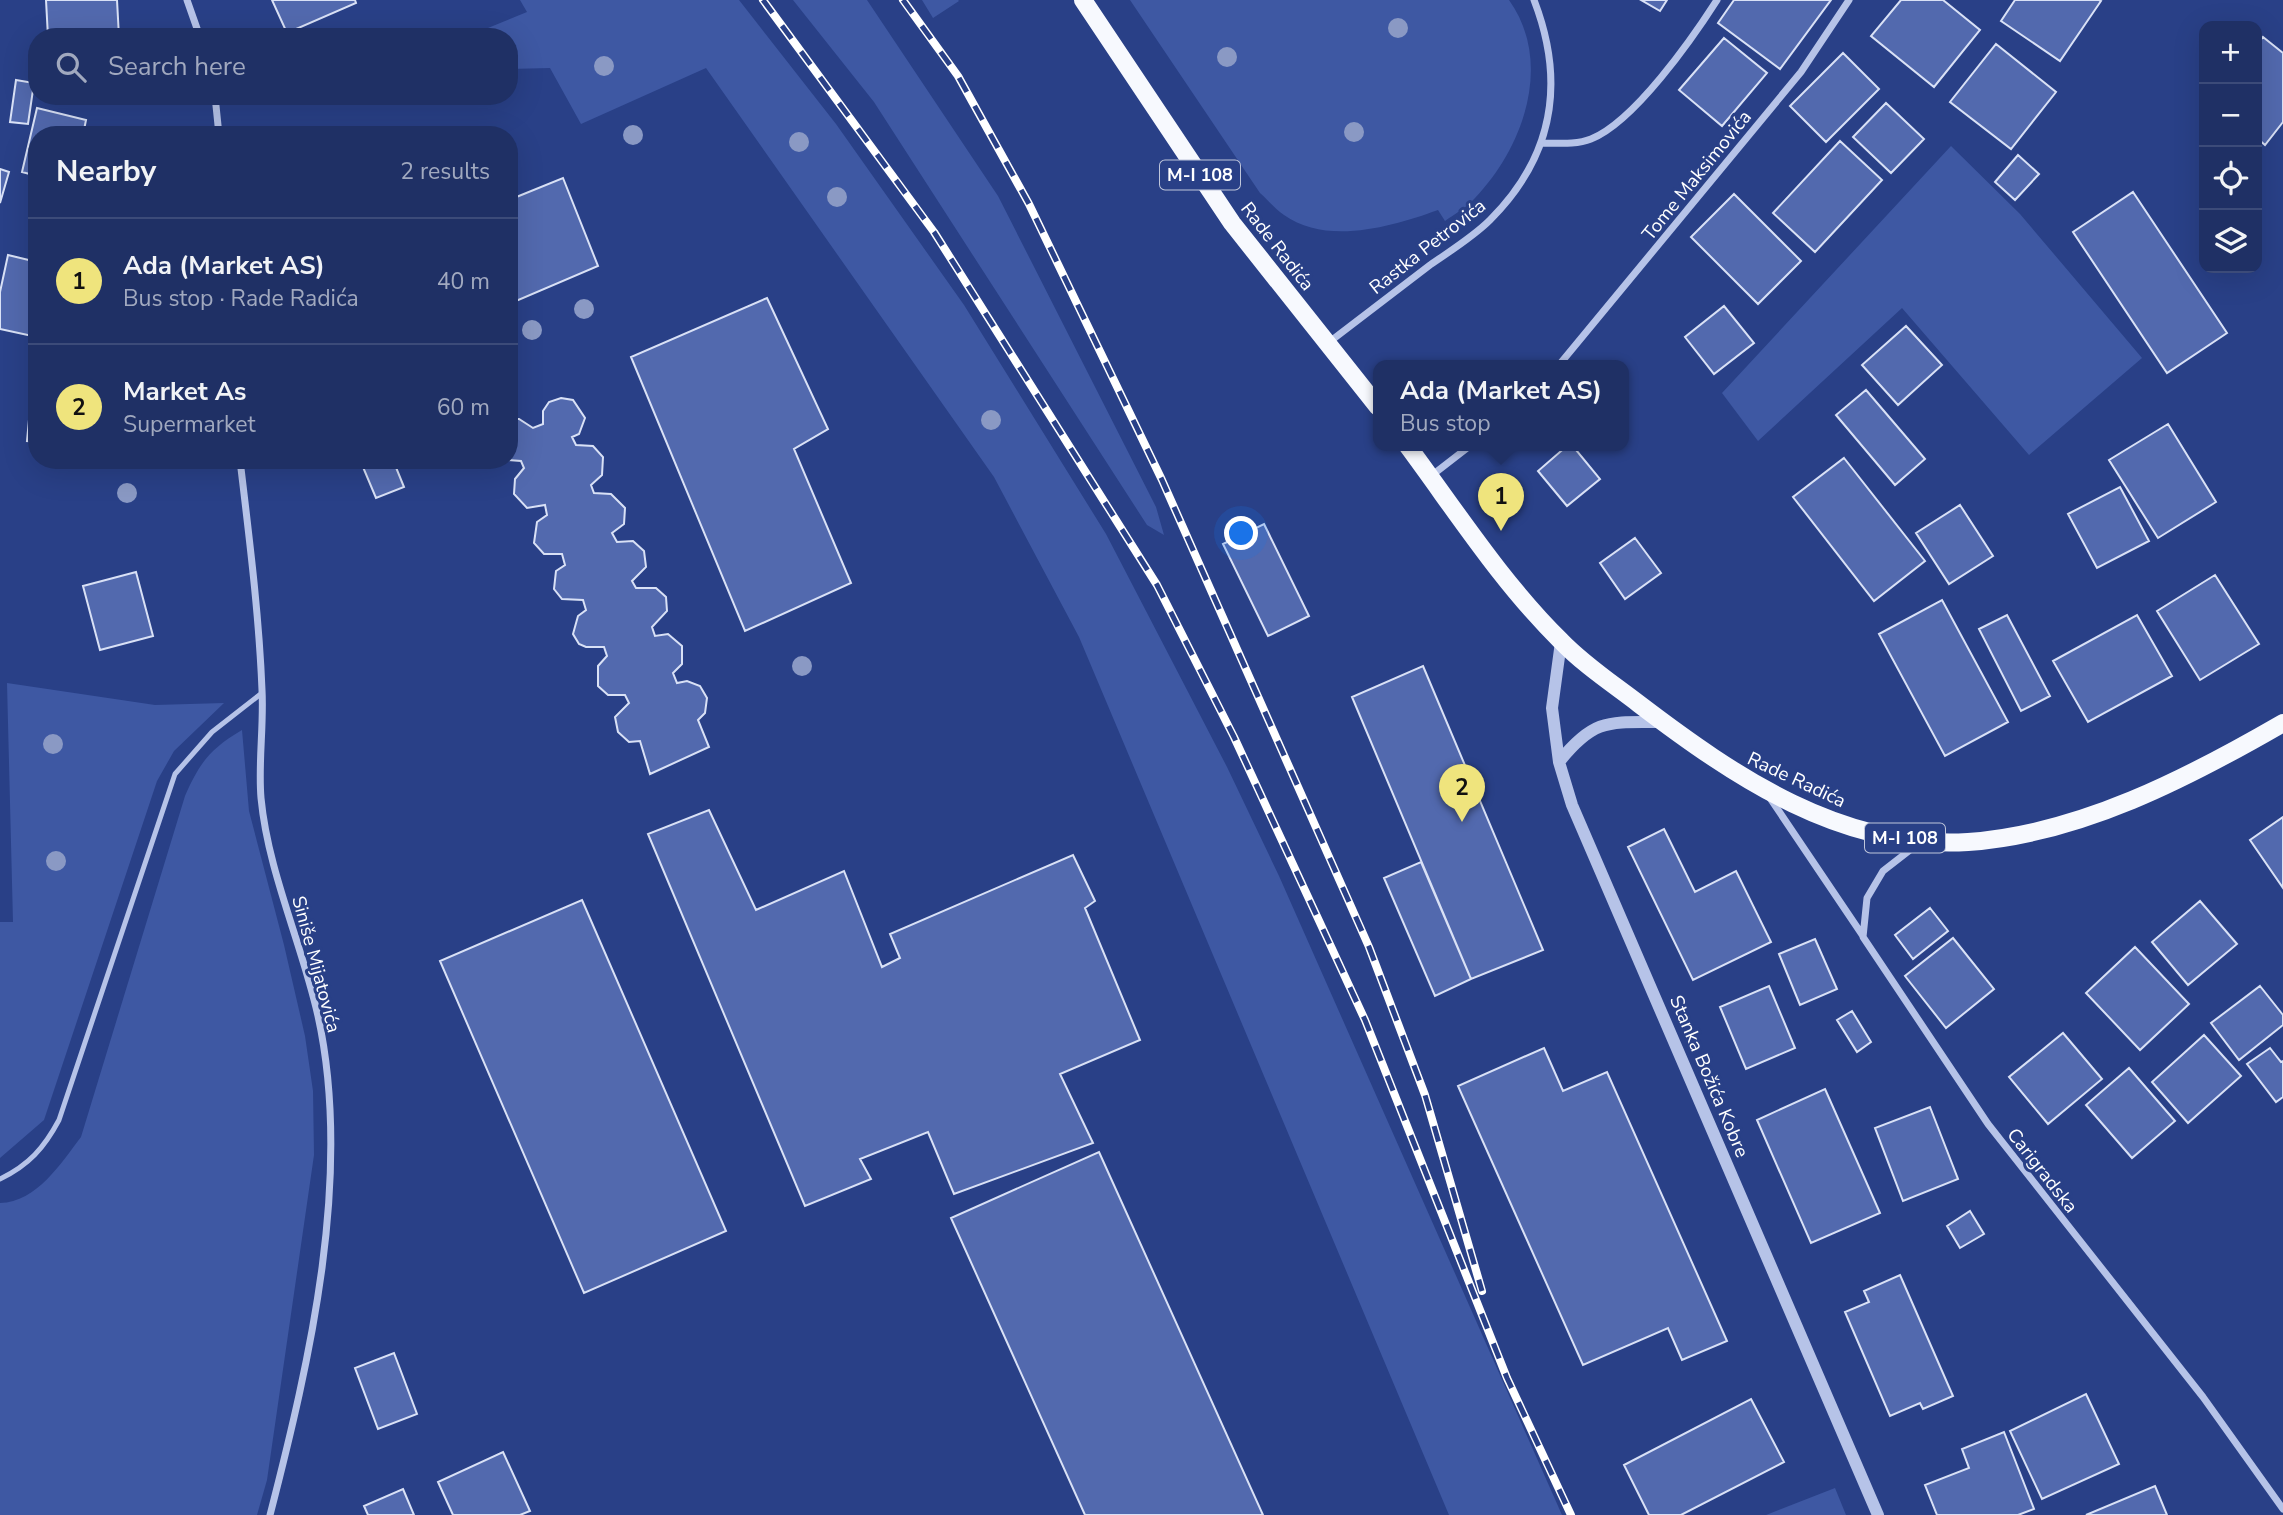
<!DOCTYPE html>
<html lang="en">
<head>
<meta charset="utf-8">
<style>
  :root { --surface:#1f3065; --page:#2c3c6e; --text:#f1f3f6; --muted:#a1a9bf; --line:#3c4b79; --accent:#efe47d }
  body { margin:0; font-family:"Nunito Sans",sans-serif; background:var(--page); color:var(--text) }
  .controls { position:absolute; right:21px; top:21px; display:grid; overflow:hidden; border-radius:14px; box-shadow:0 7px 28px #0002 }
  .controls button { width:63px; height:63px; display:grid; place-items:center; padding:0; border:0; border-bottom:2px solid var(--line); background:var(--surface); color:var(--text); font:35px sans-serif }
  .you { position:absolute; left:1242px; top:534px; width:24px; height:24px; margin:-18px; border:5px solid #fff; border-radius:50%; background:#1a73e8; box-shadow:0 0 0 10px #1a73e833 }
  .badge { display:grid; place-items:center; width:46px; height:46px; border-radius:50%; background:var(--accent); color:#111; font-size:23px; font-weight:700 }
  .pin { position:absolute; translate:-50% -58px; filter:drop-shadow(0 2px 4px #0008) }
  .pin::after { content:''; position:absolute; top:37px; width:24px; height:21px; background:inherit; clip-path:polygon(0 0,100% 0,50% 100%) }
  .popup { position:absolute; left:1373px; top:360px; width:256px; height:91px; box-sizing:border-box; display:grid; place-content:center; border-radius:14px; background:var(--surface); filter:drop-shadow(0 2px 5px #0005); font-size:23px; white-space:nowrap; color:var(--muted) }
  .popup b { font-size:26px; color:var(--text) }
  .popup::after { content:''; position:absolute; left:50%; top:100%; margin-left:-14px; border:14px solid transparent; border-top-color:var(--surface) }
  .list { margin:0; padding:0; list-style:none }
  h2 { display:flex; justify-content:space-between; align-items:center; height:91px; margin:0; padding:0 28px; font-size:30px }
  h2 small { font-size:23px; font-weight:400; color:var(--muted) }
  .list li { display:grid; grid-template-columns:46px 1fr auto; gap:21px; align-items:center; box-sizing:border-box; height:126px; padding:0 28px; border-top:2px solid var(--line) }
  .list b { display:block; font-size:26px; white-space:nowrap }
  .list p { margin:0; font-size:23px; white-space:nowrap; color:var(--muted) }
  .list em { font-size:23px; font-style:normal; color:var(--muted) }
  .icon { flex:none; width:38px; height:38px; fill:none; stroke:currentColor; stroke-width:2; stroke-linecap:round; stroke-linejoin:round }
  .map { position:relative; flex:none; width:2283px; height:1515px; overflow:hidden }
  .search { position:absolute; background:var(--surface); box-shadow:0 7px 28px #0002; left:28px; top:28px; width:490px; height:77px; display:flex; align-items:center; gap:18px; box-sizing:border-box; padding:0 24px; border-radius:28px; color:var(--muted); font-size:26px }
  .panel { position:absolute; background:var(--surface); box-shadow:0 7px 28px #0002; left:28px; top:126px; width:490px; height:343px; border-radius:28px }
  .map>svg:first-child { display:block }
</style>
</head>
<body>
<div class="map">
<svg width="2283" height="1515" viewBox="0 0 2283 1515">
  <rect width="100%" height="100%" fill="#294087"/>
  <path fill="#3e58a3" d="M 520,0 L 739,0 L 836,124 L 964,305 L 1106,534 L 1227,767 L 1279,876 L 1562,1515 L 1449,1515 L 1079,637 L 994,477 L 706,68 L 581,124 L 550,68 L 509,69 L 509,37 L 466,37 L 527,12 Z
    M 793,0 L 867,0 L 998,196 L 1156,507 L 1164,535 L 1147,525 L 874,102 Z
    M 922,0 L 958,0 L 959,1 L 933,18 Z
    M 1130,0 L 1509,0 C 1554,63 1523,148 1475,198 C 1467,207 1455,214 1445,221 L 1438,210 C 1394,226 1327,246 1284,215 C 1275,209 1268,200 1260,193 Z
    M 1951,146 L 2020,214 L 2142,358 L 2029,455 L 1902,308 L 1758,441 L 1722,393 Z
    M 7,683 L 155,705 L 224,703 L 174,751 L 157,781 L 44,1120 L 0,1158 L 0,922 L 13,922 Z
    M 242,730 L 249,811 L 284,945 L 305,1036 L 313,1091 L 314,1155 L 267,1480 L 257,1515 L 0,1515 L 0,1203 C 37,1202 61,1163 81,1137 L 185,796 C 200,762 210,749 242,730 Z
    M 1835,1488 L 1846,1515 L 1766,1515 Z"/>
  <path fill="#5269ae" stroke="#d9e1f6" stroke-width="2" d="M 46,0 L 117,0 L 119,37 L 48,37 Z
    M 272,0 L 355,0 L 356,3 L 287,33 Z
    M 1641,0 L 1667,0 L 1660,11 Z
    M 1734,0 L 1831,0 L 1780,69 L 1718,23 Z
    M 1901,0 L 1943,0 L 1980,30 L 1934,87 L 1871,36 Z
    M 2015,0 L 2099,0 L 2101,1 L 2060,61 L 2001,21 Z
    M 2263,37 L 2283,53 L 2283,122 L 2265,145 L 2257,138 L 2257,44 Z
    M 1724,38 L 1767,73 L 1722,126 L 1679,90 Z
    M 1996,44 L 2056,92 L 2011,149 L 1950,102 Z
    M 1843,53 L 1879,89 L 1826,142 L 1790,106 Z
    M 16,80 L 34,83 L 28,124 L 10,122 Z
    M 1886,103 L 1924,139 L 1891,173 L 1853,137 Z
    M 37,108 L 86,120 L 83,135 L 37,135 L 37,176 L 22,172 Z
    M 333,129 L 333,135 L 282,135 L 282,133 Z
    M 1840,141 L 1882,180 L 1815,252 L 1773,213 Z
    M 2018,155 L 2039,174 L 2015,200 L 1995,182 Z
    M 0,169 L 9,172 L 0,203 Z
    M 563,178 L 598,266 L 509,304 L 509,200 Z
    M 2133,192 L 2227,333 L 2167,373 L 2073,232 Z
    M 1734,194 L 1801,261 L 1758,304 L 1691,237 Z
    M 8,255 L 37,262 L 37,337 L 0,329 L 0,292 Z
    M 767,298 L 828,429 L 794,449 L 851,583 L 745,631 L 631,357 Z
    M 1724,306 L 1754,343 L 1714,374 L 1685,337 Z
    M 1906,326 L 1942,365 L 1898,405 L 1862,365 Z
    M 34,366 L 37,366 L 37,442 L 27,441 Z
    M 1866,390 L 1925,459 L 1895,485 L 1836,415 Z
    M 561,398 L 573,400 L 585,418 L 579,434 L 572,437 L 576,445 L 593,446 L 603,457 L 602,475 L 591,485 L 594,493 L 611,494 L 625,508 L 624,524 L 612,533 L 617,542 L 633,541 L 644,551 L 646,567 L 632,581 L 636,588 L 656,588 L 666,597 L 667,611 L 652,627 L 655,636 L 668,634 L 682,646 L 682,664 L 673,673 L 677,683 L 687,681 L 700,686 L 707,698 L 705,713 L 698,720 L 709,747 L 650,774 L 640,741 L 629,742 L 618,732 L 615,717 L 629,703 L 625,695 L 608,695 L 598,686 L 598,666 L 607,656 L 604,647 L 586,647 L 579,644 L 573,634 L 578,616 L 586,610 L 583,600 L 562,599 L 554,589 L 556,571 L 565,565 L 562,554 L 544,554 L 534,543 L 537,522 L 547,515 L 545,505 L 527,508 L 514,494 L 515,479 L 524,468 L 521,461 L 508,460 L 509,419 L 519,419 L 533,428 L 543,424 L 543,411 L 549,402 Z
    M 2168,424 L 2216,502 L 2158,538 L 2109,460 Z
    M 1568,445 L 1572,445 L 1600,479 L 1567,506 L 1538,471 Z
    M 1844,458 L 1925,561 L 1874,601 L 1793,497 Z
    M 360,460 L 393,460 L 404,487 L 376,498 Z
    M 2120,487 L 2149,541 L 2097,568 L 2068,514 Z
    M 1960,505 L 1993,556 L 1949,584 L 1916,533 Z
    M 1264,524 L 1309,616 L 1268,636 L 1223,544 Z
    M 1635,538 L 1661,573 L 1625,599 L 1600,563 Z
    M 136,572 L 153,636 L 100,650 L 83,586 Z
    M 2215,575 L 2259,644 L 2200,680 L 2157,611 Z
    M 1942,600 L 2008,722 L 1945,756 L 1879,634 Z
    M 2007,615 L 2050,696 L 2021,711 L 1979,629 Z
    M 2137,615 L 2172,676 L 2088,722 L 2053,661 Z
    M 1423,666 L 1543,950 L 1471,979 L 1352,697 Z
    M 709,810 L 756,910 L 844,871 L 882,967 L 900,958 L 890,934 L 1073,855 L 1095,901 L 1085,908 L 1140,1040 L 1060,1074 L 1093,1143 L 954,1194 L 928,1132 L 860,1159 L 871,1179 L 805,1206 L 648,834 Z
    M 2283,817 L 2283,888 L 2250,840 Z
    M 1664,829 L 1695,892 L 1736,871 L 1771,942 L 1693,980 L 1628,847 Z
    M 1421,862 L 1471,979 L 1435,996 L 1384,878 Z
    M 582,900 L 726,1231 L 584,1293 L 440,961 Z
    M 2200,901 L 2237,944 L 2188,985 L 2152,942 Z
    M 1930,908 L 1948,931 L 1913,959 L 1895,935 Z
    M 1953,938 L 1994,989 L 1946,1028 L 1905,976 Z
    M 1815,939 L 1837,989 L 1800,1005 L 1779,954 Z
    M 2135,947 L 2189,1004 L 2140,1050 L 2086,993 Z
    M 1769,986 L 1795,1048 L 1746,1069 L 1720,1007 Z
    M 2260,986 L 2283,1015 L 2283,1025 L 2239,1060 L 2211,1023 Z
    M 1852,1011 L 1871,1042 L 1857,1052 L 1837,1020 Z
    M 2063,1033 L 2102,1079 L 2048,1124 L 2009,1077 Z
    M 2204,1035 L 2241,1076 L 2188,1123 L 2152,1082 Z
    M 1544,1048 L 1563,1091 L 1607,1072 L 1727,1341 L 1682,1360 L 1668,1328 L 1583,1365 L 1458,1086 Z
    M 2270,1048 L 2281,1062 L 2283,1061 L 2283,1097 L 2276,1102 L 2247,1064 Z
    M 2129,1068 L 2175,1121 L 2132,1158 L 2086,1105 Z
    M 1825,1089 L 1880,1213 L 1811,1243 L 1757,1120 Z
    M 1930,1107 L 1958,1179 L 1903,1201 L 1875,1128 Z
    M 1099,1152 L 1263,1515 L 1085,1515 L 951,1218 Z
    M 1970,1211 L 1984,1234 L 1960,1248 L 1947,1226 Z
    M 1900,1275 L 1953,1396 L 1923,1409 L 1920,1403 L 1890,1416 L 1845,1312 L 1869,1302 L 1864,1291 Z
    M 394,1353 L 417,1414 L 378,1429 L 355,1368 Z
    M 2086,1394 L 2119,1464 L 2042,1499 L 2010,1431 Z
    M 1751,1399 L 1784,1462 L 1681,1515 L 1649,1515 L 1624,1465 Z
    M 2004,1432 L 2034,1509 L 2018,1515 L 1937,1515 L 1925,1485 L 1969,1468 L 1962,1449 Z
    M 503,1452 L 530,1511 L 520,1515 L 453,1515 L 438,1482 Z
    M 2155,1486 L 2167,1515 L 2086,1515 Z
    M 403,1489 L 414,1515 L 368,1515 L 364,1506 Z"/>
  <g fill="none" stroke-linecap="round" stroke-linejoin="round">
    <path stroke="#b6c3e8" stroke-width="5" d="M 0,1179 C 29,1165 44,1148 59,1120 L 175,774 L 212,732 L 262,693"/>
    <path stroke="#b6c3e8" stroke-width="7" d="M 187,0 L 200,37
      M 215,96 L 219,135
      M 1543,143 C 1558,143 1576,145 1591,139 C 1634,122 1692,39 1717,0
      M 1328,343 C 1362,317 1396,291 1430,265 C 1450,251 1473,237 1490,220 C 1553,157 1566,83 1534,0
      M 1559,365 L 1801,72 L 1849,0
      M 240,460 C 249,536 259,614 262,690 C 264,726 258,762 261,798 C 268,872 302,944 318,1016 C 353,1175 310,1360 270,1515
      M 1431,476 L 1471,445
      M 1770,798 L 1863,936
      M 1919,843 L 1883,871 L 1867,898 L 1863,937 L 1988,1124 L 2203,1397 L 2283,1509"/>
    <path stroke="#b6c3e8" stroke-width="12" d="M 1561,642 L 1552,708 L 1559,762 L 1572,805 L 1878,1515
      M 1559,762 C 1594,718 1609,722 1662,722"/>
    <path stroke="#f7f9fe" stroke-width="18" d="M 1083,0 L 1232,223 L 1378,407
      M 1407,445 C 1456,511 1502,583 1561,641 C 1584,665 1613,684 1639,704 C 1735,777 1842,850 1968,842 C 2080,834 2188,778 2283,723"/>
    <g stroke="#fff" stroke-width="8">
      <path id="rail" d="M 763,0 L 934,232 L 1157,585 L 1234,737 L 1365,1020 L 1507,1378 L 1571,1515
        M 903,0 L 958,76 L 1029,204 L 1162,480 L 1369,947 L 1425,1095 L 1482,1291"/>
    </g>
    <use href="#rail" stroke="#294087" stroke-width="5" stroke-dasharray="16" stroke-linecap="butt"/>
  </g>
  <g fill="#8a99c4">
    <circle cx="1398" cy="28" r="10"/>
    <circle cx="1227" cy="57" r="10"/>
    <circle cx="604" cy="66" r="10"/>
    <circle cx="1354" cy="132" r="10"/>
    <circle cx="633" cy="135" r="10"/>
    <circle cx="799" cy="142" r="10"/>
    <circle cx="837" cy="197" r="10"/>
    <circle cx="584" cy="309" r="10"/>
    <circle cx="532" cy="330" r="10"/>
    <circle cx="991" cy="420" r="10"/>
    <circle cx="127" cy="493" r="10"/>
    <circle cx="802" cy="666" r="10"/>
    <circle cx="53" cy="744" r="10"/>
    <circle cx="56" cy="861" r="10"/>
  </g>
  <g text-anchor="middle" stroke-width="6" stroke-linejoin="round" paint-order="stroke">
    <g fill="#294087" stroke="#bfc6db" stroke-width="2">
      <rect x="1160" y="160.5" width="80" height="29" rx="5"/>
      <rect x="1865" y="823.5" width="80" height="29" rx="5"/>
    </g>
    <g font-size="18" font-weight="bold" fill="#fff">
      <text x="1200" y="181">M-I 108</text>
      <text x="1905" y="844">M-I 108</text>
    </g>
    <g font-size="19" fill="#fff" stroke="#294087">
      <text transform="translate(1696 175) rotate(-51)" y="7">Tome Maksimovića</text>
      <text transform="translate(1278 246) rotate(52)" y="7">Rade Radića</text>
      <text transform="translate(1427 246) rotate(-38)" y="7">Rastka Petrovića</text>
      <text transform="translate(1797 779) rotate(25)" y="7">Rade Radića</text>
      <text transform="translate(317 964) rotate(75)" y="7">Siniše Mijatovića</text>
      <text transform="translate(1710 1076) rotate(67)" y="7">Stanka Božića Kobre</text>
      <text transform="translate(2043 1170) rotate(52)" y="7">Carigradska</text>
    </g>
  </g>
</svg>
<div class="controls">
<button>+</button>
<button>−</button>
<button><svg class="icon" aria-label="locate" viewBox="0 0 24 24"><circle cx="12" cy="12" r="6"/><path d="M12 2v4M12 18v4M2 12h4M18 12h4"/></svg></button>
<button><svg class="icon" aria-label="layers" viewBox="0 0 24 24"><path d="M12 4l9 5-9 5-9-5zM3 14l9 5 9-5"/></svg></button>
</div>
<div class="you"></div>
<div class="pin badge" style="left:1501px;top:531px">1</div>
<div class="popup"><b>Ada (Market AS)</b>Bus stop</div>
<div class="pin badge" style="left:1462px;top:822px">2</div>
<div class="search"><svg class="icon" aria-label="search" viewBox="0 0 24 24"><circle cx="10" cy="10" r="6"/><path d="M15 15l6 6"/></svg>Search here</div>
<section class="panel">
<h2>Nearby<small>2 results</small></h2>
<ul class="list">
<li><span class="badge">1</span><div><b>Ada (Market AS)</b><p>Bus stop · Rade Radića</p></div><em>40 m</em></li>
<li><span class="badge">2</span><div><b>Market As</b><p>Supermarket</p></div><em>60 m</em></li>
</ul>
</section>
</div>
</body>
</html>
